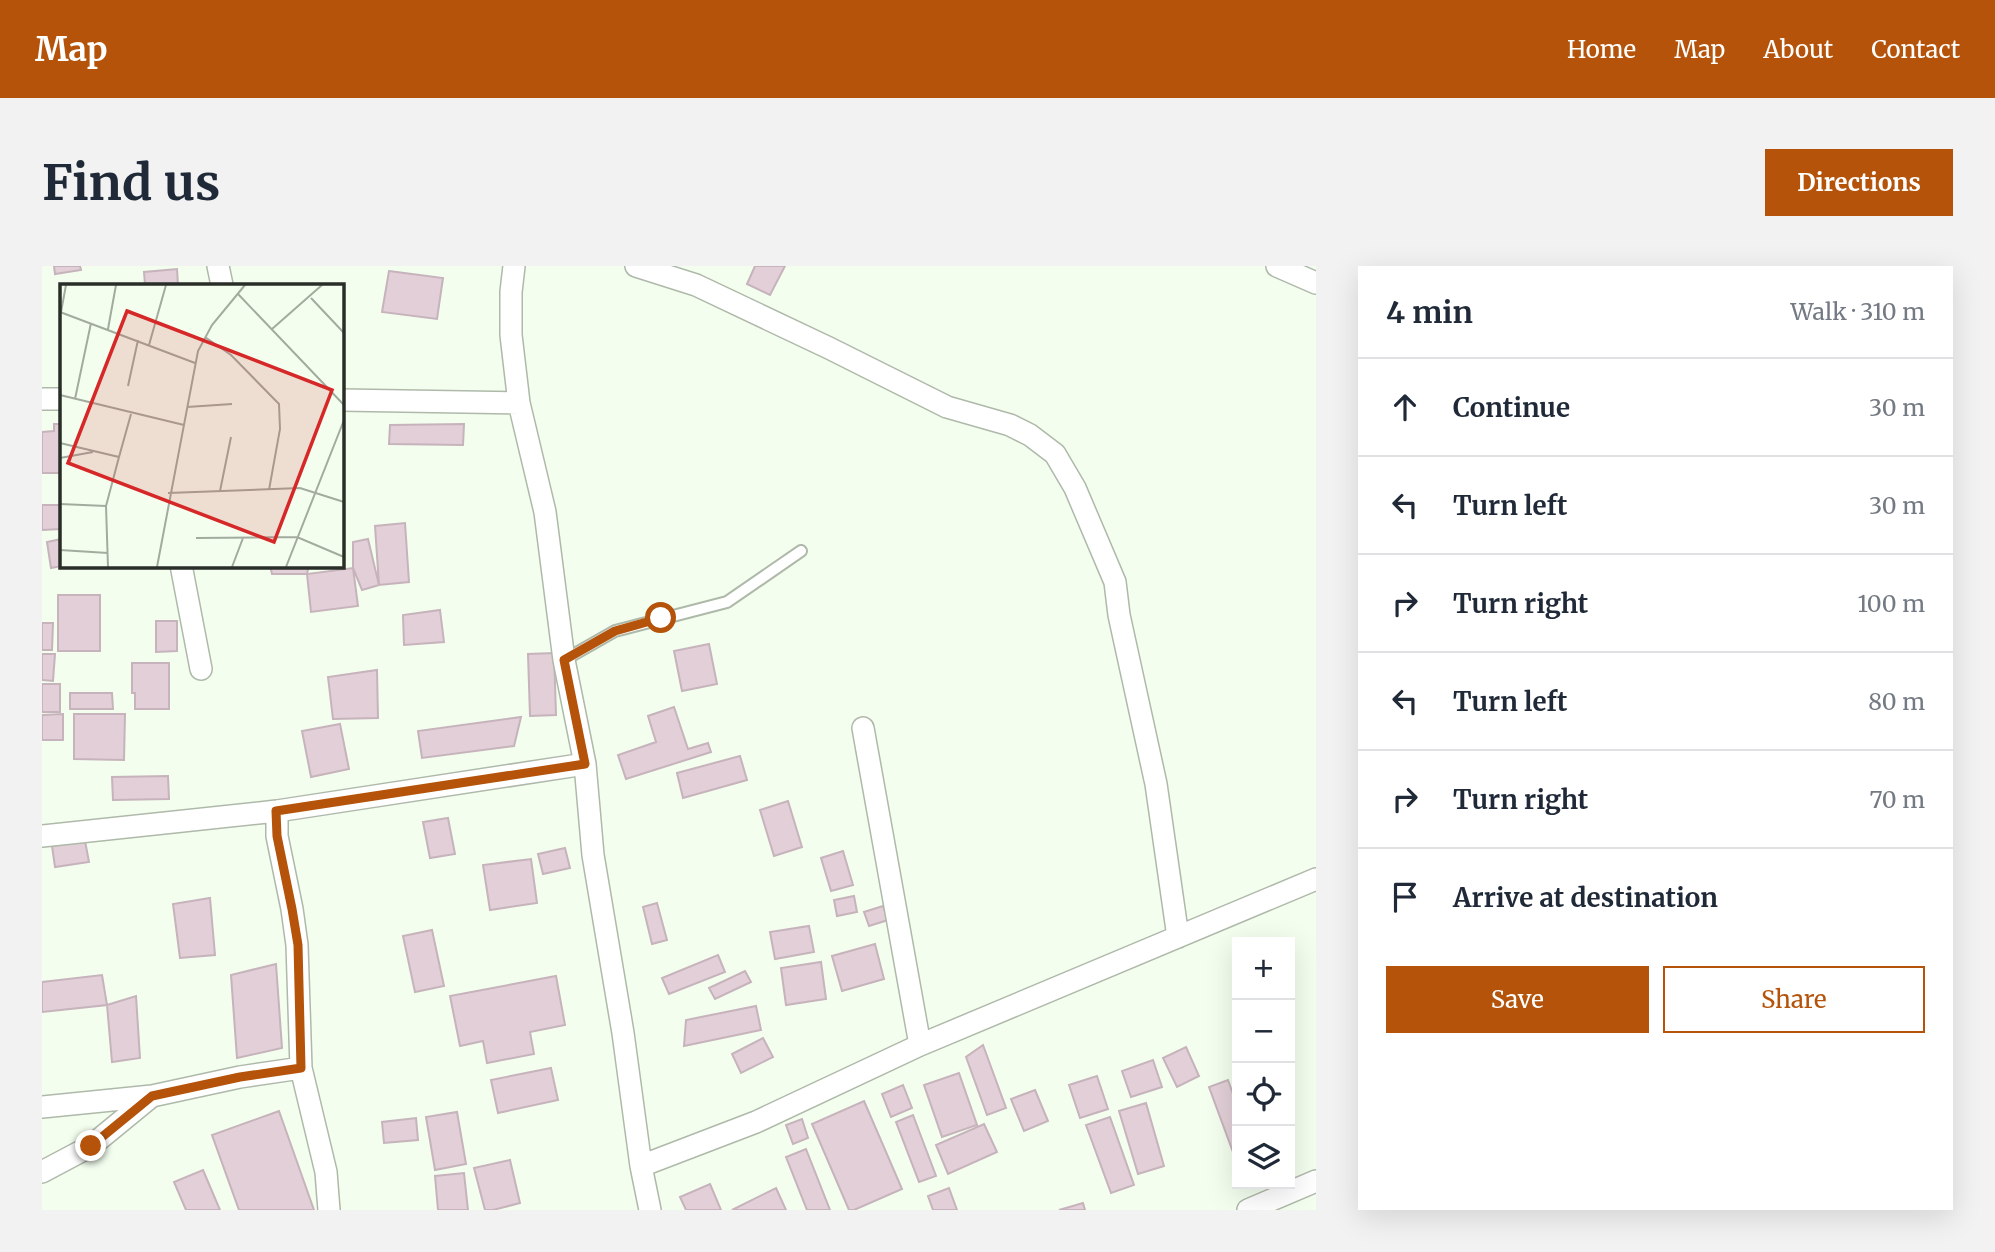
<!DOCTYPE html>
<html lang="en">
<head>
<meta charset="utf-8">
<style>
  :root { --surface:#fff; --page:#f2f2f3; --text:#1f2937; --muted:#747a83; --line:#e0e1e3; --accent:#b45309 }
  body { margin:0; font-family:Merriweather,serif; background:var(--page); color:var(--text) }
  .controls { position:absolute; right:21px; bottom:21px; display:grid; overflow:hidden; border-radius:0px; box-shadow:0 7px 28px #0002 }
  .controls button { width:63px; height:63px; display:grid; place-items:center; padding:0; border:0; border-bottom:2px solid var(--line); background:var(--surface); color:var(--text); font:35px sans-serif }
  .stop { position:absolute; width:21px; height:21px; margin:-16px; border:5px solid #b45309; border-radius:50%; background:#fff }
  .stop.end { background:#b45309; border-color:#fff; box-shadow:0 2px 7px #0008 }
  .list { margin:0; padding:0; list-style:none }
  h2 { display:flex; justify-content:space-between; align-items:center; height:91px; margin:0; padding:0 28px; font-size:30px }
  h2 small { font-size:23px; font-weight:400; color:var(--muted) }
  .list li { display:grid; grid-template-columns:46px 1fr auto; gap:21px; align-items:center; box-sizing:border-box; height:98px; padding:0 28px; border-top:2px solid var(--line) }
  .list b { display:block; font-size:26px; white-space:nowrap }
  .list em { font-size:23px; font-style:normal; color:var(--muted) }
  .actions { display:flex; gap:14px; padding:21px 28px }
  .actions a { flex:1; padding:16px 0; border:2px solid var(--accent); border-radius:0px; text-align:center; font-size:24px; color:var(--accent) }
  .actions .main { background:var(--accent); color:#fff }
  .icon { flex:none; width:38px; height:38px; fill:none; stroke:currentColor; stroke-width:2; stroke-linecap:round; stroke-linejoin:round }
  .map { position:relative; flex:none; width:1274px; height:944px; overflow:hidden; border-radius:0px }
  header { display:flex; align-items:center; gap:42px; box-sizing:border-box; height:98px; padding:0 35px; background:var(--accent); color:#fff }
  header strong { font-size:33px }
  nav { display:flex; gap:38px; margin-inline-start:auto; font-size:24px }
  .intro { display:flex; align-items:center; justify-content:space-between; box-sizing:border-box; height:168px; padding:0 42px }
  h1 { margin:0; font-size:49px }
  .button { padding:18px 32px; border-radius:0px; background:var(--accent); color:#fff; font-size:24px; font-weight:700 }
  main { display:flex; gap:42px; padding:0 42px }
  aside { flex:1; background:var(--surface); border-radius:0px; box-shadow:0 7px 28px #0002 }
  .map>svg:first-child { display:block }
</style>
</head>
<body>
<header>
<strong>Map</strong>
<nav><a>Home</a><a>Map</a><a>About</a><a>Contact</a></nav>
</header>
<div class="intro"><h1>Find us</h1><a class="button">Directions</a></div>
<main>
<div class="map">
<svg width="1274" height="944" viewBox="0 0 1274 944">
  <rect width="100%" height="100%" fill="#f3feef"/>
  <path fill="#e2cfd7" stroke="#c6b3bb" stroke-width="2" d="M 12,0 L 38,0 L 39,4 L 13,8 Z
    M 713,0 L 743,0 L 728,29 L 705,18 Z
    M 135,3 L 136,19 L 103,19 L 102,6 Z
    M 347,5 L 401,12 L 395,53 L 340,46 Z
    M 12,158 L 19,158 L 19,207 L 0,207 L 0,166 L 12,165 Z
    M 422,158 L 421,179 L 347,178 L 348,159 Z
    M 0,239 L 19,239 L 19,263 L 0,264 Z
    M 363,257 L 367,316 L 337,319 L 333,260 Z
    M 19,273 L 19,299 L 24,299 L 9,302 L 5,276 Z
    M 326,273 L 337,319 L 320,324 L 311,302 L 311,276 Z
    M 228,299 L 267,299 L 265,308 L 230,308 Z
    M 311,302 L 316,340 L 269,346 L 265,308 Z
    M 16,329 L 58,329 L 58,385 L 16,385 Z
    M 398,344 L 402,376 L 362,379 L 361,349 Z
    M 114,355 L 135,355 L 135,385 L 114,386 Z
    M 0,357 L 11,357 L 10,384 L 0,384 Z
    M 667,378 L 675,418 L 640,425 L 632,385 Z
    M 512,387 L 514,449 L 488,450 L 486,388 Z
    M 0,388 L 13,388 L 11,415 L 0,414 Z
    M 90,397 L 127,397 L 127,443 L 93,443 L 93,427 L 90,427 Z
    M 335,404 L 336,452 L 291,453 L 286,411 Z
    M 0,418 L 18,418 L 18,446 L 0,446 Z
    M 28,427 L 70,427 L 71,443 L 28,443 Z
    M 632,441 L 646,483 L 666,477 L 669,486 L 584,513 L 576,489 L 614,476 L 606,450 Z
    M 21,448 L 21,474 L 0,474 L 0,449 Z
    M 32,448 L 83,448 L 82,494 L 32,493 Z
    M 479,451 L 472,480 L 380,492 L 376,465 Z
    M 298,458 L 307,503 L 269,511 L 260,465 Z
    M 698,490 L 705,514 L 641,532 L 635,507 Z
    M 126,510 L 127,533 L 71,534 L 70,511 Z
    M 746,535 L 760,581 L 732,590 L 718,544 Z
    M 406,552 L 413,588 L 388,592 L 381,556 Z
    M 43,575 L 47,596 L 13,601 L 10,580 Z
    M 523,582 L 528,602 L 501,608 L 496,588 Z
    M 801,585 L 811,619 L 789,625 L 779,592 Z
    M 489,593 L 495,637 L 448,644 L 441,599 Z
    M 812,630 L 815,646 L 795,650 L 792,634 Z
    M 168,632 L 173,689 L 138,692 L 131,638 Z
    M 615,637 L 625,674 L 610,678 L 601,641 Z
    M 841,640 L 846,654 L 827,660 L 822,646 Z
    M 767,660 L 772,686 L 733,693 L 728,666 Z
    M 390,664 L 402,720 L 373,726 L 361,670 Z
    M 833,678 L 842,713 L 800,725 L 790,690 Z
    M 676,689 L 683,706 L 627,728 L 620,712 Z
    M 779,696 L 784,733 L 744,739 L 739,702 Z
    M 234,698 L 240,782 L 195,792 L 189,709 Z
    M 703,705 L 709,716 L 673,733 L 667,722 Z
    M 60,709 L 65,739 L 0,746 L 0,716 Z
    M 514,710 L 523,759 L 488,766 L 492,788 L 445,797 L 441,775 L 418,780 L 408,730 Z
    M 94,730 L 98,792 L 70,796 L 65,739 Z
    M 714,740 L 719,764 L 642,780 L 644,754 Z
    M 721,772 L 731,791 L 699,807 L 690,788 Z
    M 941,779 L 964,842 L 945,849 L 924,791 Z
    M 1144,781 L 1157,810 L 1135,821 L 1121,792 Z
    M 1111,794 L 1120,821 L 1089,831 L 1080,805 Z
    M 509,802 L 516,834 L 456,847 L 449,814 Z
    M 917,807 L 935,859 L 900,871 L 882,819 Z
    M 1055,810 L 1066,843 L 1038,852 L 1027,819 Z
    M 1186,814 L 1195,839 L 1195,897 L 1167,821 Z
    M 861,819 L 870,842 L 849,851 L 840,828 Z
    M 993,824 L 1006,855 L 982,865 L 969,833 Z
    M 822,835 L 860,923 L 812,944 L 807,944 L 770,858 Z
    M 1104,837 L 1122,900 L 1096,908 L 1077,845 Z
    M 237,845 L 272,944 L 197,944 L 170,869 Z
    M 415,846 L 424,898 L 393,904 L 384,851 Z
    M 871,849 L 894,910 L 877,916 L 854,856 Z
    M 1068,851 L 1092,919 L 1069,927 L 1044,859 Z
    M 374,852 L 376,874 L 342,877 L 340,856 Z
    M 760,853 L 766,872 L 751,878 L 744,859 Z
    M 942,858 L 955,886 L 906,908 L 894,879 Z
    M 764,883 L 788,944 L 765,944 L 744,891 Z
    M 468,894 L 478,937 L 451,944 L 443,944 L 432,902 Z
    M 161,904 L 178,944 L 144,944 L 132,916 Z
    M 422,907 L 426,944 L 396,944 L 393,910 Z
    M 668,918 L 679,944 L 644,944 L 638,931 Z
    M 734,922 L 744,944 L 690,944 Z
    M 907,922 L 915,944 L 891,944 L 886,930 Z
    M 1041,937 L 1043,944 L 1017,944 Z"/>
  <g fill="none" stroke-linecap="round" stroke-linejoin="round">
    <g stroke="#afb9aa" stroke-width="14">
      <path id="lane" d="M 522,394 L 573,365 L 685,336 L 759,285"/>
    </g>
    <g stroke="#afb9aa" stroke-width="24">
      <path id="street" d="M 176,0 L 180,19
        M 472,0 L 469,26 L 469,69 L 477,137 L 503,246 L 522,394 L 543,498 L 551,589 L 581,767 L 599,900 L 608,944
        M 594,0 L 654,19 L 787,82 L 905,141 L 968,159 L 988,169 L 1013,188 L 1033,222 L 1073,316 L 1077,349 L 1114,518 L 1136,671
        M 1235,0 L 1274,17
        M 0,133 L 19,133
        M 299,134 L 477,137
        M 139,299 L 159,403
        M 821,462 L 878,779
        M 0,570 L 235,545 L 543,498
        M 259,802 L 284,906 L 287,944
        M 0,841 L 110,830 L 198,811 L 259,802 L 255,679 L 250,643 L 235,570 L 235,545
        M 599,900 L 714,856 L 878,779 L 1274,613
        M 0,906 L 49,880 L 110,830
        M 1206,944 L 1274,915"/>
    </g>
    <use href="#lane" stroke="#fff" stroke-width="10"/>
    <use href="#street" stroke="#fff" stroke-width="21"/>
  </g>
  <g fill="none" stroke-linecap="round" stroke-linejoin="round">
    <path stroke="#b45309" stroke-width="9" d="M 49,880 L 110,830 L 198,811 L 259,802 L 256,679 L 250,643 L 235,570 L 234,545 L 543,498 L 522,394 L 573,365 L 619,352"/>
  </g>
  <g transform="translate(18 18)">
    <rect width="284" height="284" fill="#f3feef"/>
    <path fill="none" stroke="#a3ab9f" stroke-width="2" d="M 178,10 L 284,121M 251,14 L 284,49M 0,28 L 135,79M 1,28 L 6,1M 48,45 L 56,1M 212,45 L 262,1M 145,53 L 171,71 L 219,120 L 220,145 L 209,206M 89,61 L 106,1M 68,102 L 78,56M 0,111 L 124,141M 15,115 L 31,39M 127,123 L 172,120M 0,159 L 59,173 L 71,130M 0,174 L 33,168M 160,207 L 171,153M 108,209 L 240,204 L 284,218M 0,220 L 46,222M 136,254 L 237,253 L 284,273M 0,266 L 48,269M 48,283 L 46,222 L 59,173M 97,283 L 138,67 L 152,41 L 185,1M 172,283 L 183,254M 226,283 L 284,136"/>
    <path fill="#d62828" fill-opacity="0.15" stroke="#d62828" stroke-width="3.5" d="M 67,27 L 272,106 L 214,258 L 8,179 Z"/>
    <rect width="284" height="284" fill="none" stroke="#2a2e28" stroke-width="3.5"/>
  </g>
</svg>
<div class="controls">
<button>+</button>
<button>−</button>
<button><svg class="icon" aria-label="locate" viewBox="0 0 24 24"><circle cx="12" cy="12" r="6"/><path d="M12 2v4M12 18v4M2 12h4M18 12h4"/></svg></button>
<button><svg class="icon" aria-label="layers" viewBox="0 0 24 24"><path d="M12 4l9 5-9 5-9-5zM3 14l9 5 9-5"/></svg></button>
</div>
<div class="stop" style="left:619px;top:352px"></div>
<div class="stop end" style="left:49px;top:880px"></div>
</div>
<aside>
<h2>4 min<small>Walk · 310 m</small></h2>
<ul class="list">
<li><svg class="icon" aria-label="ahead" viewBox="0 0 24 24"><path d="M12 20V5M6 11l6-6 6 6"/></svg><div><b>Continue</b></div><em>30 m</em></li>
<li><svg class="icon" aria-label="left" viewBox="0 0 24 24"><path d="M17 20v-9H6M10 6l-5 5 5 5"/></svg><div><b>Turn left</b></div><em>30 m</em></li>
<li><svg class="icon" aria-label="right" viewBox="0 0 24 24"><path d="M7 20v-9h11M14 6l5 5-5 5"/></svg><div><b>Turn right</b></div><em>100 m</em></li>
<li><svg class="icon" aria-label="left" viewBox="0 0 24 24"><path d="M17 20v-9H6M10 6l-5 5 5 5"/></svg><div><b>Turn left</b></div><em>80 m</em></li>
<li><svg class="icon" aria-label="right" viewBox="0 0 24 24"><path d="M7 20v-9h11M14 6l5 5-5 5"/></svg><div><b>Turn right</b></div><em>70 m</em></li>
<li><svg class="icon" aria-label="arrive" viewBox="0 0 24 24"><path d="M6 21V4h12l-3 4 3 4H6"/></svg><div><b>Arrive at destination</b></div></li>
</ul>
<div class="actions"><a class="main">Save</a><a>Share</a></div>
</aside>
</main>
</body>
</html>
